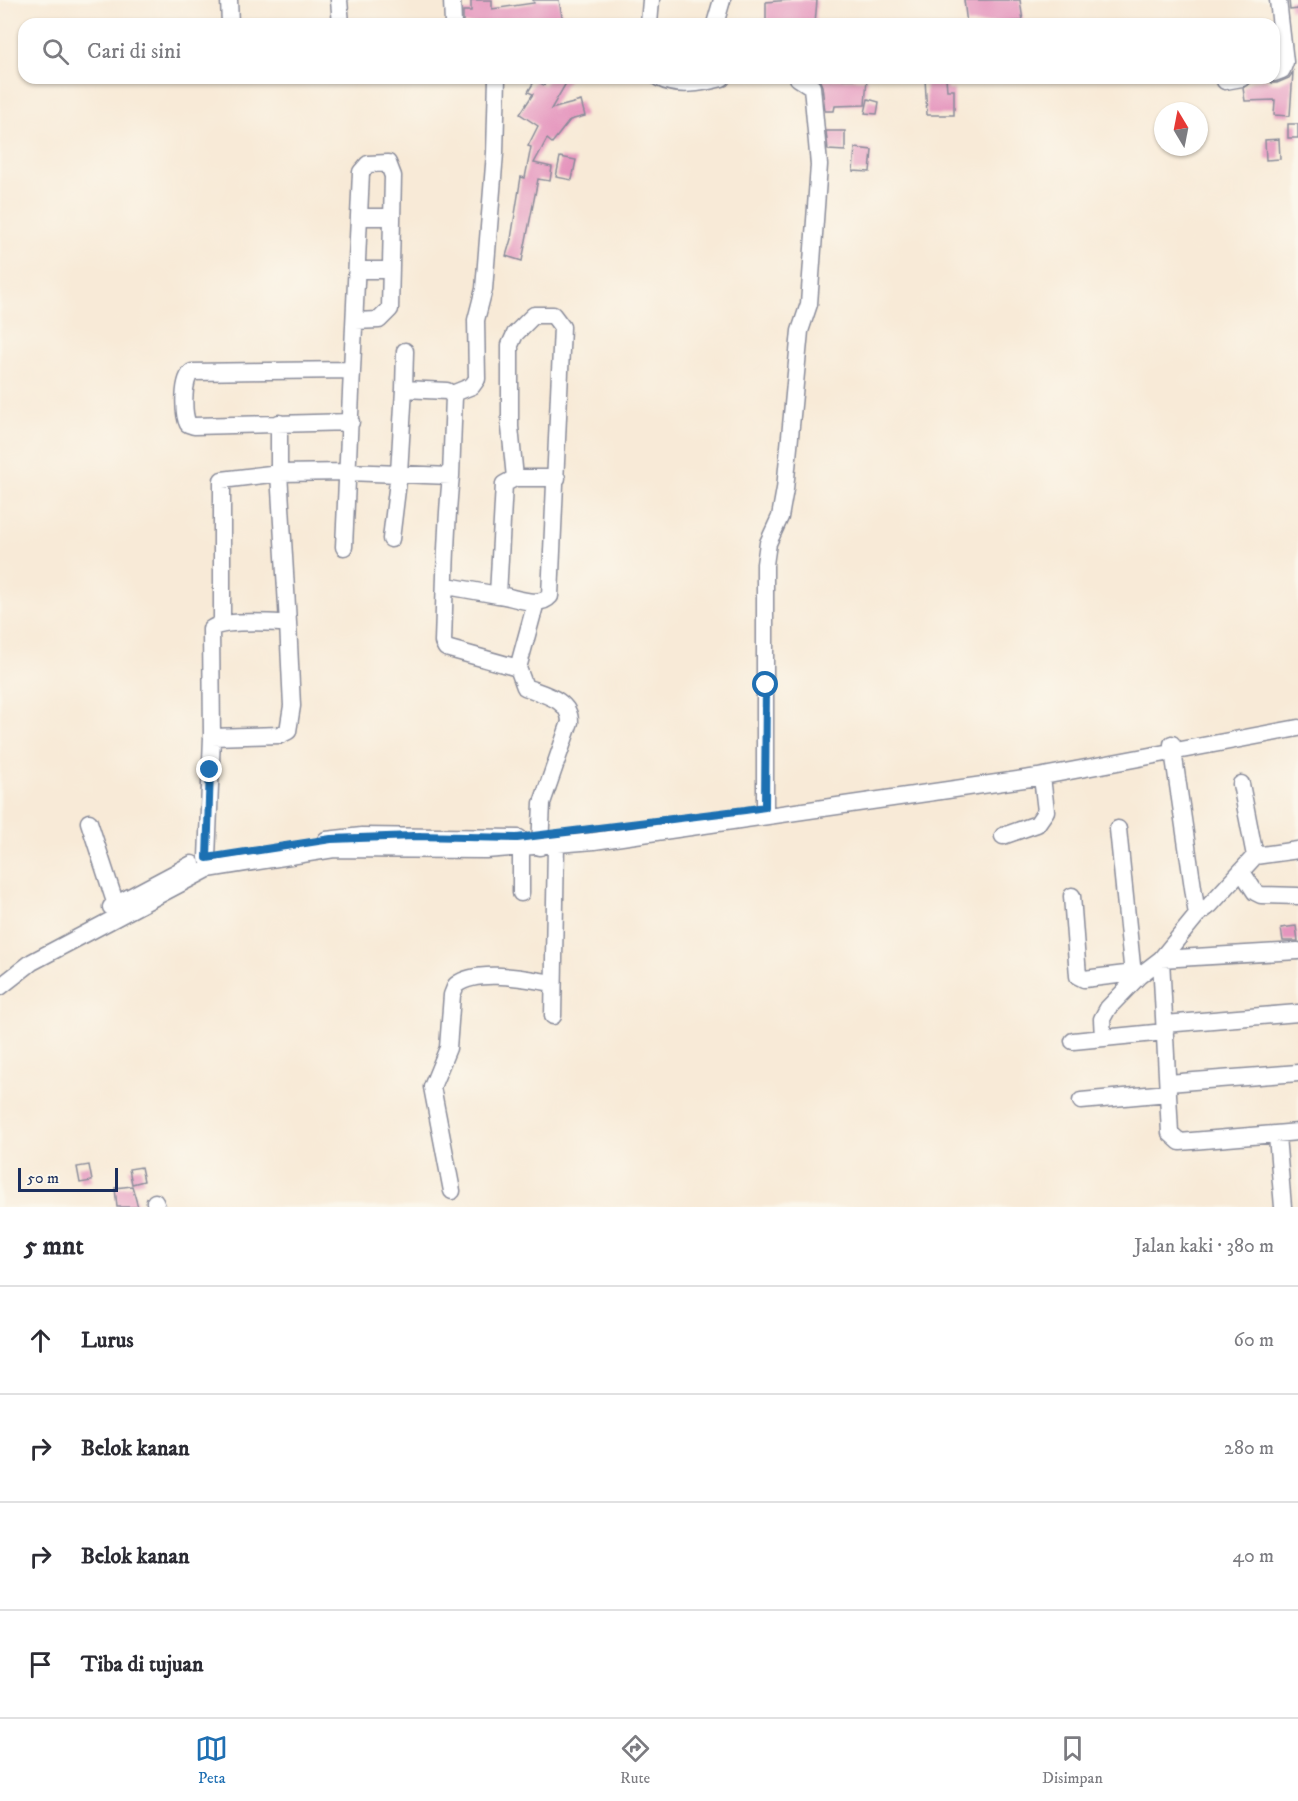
<!DOCTYPE html>
<html lang="id">
<head>
<meta charset="utf-8">
<style>
  :root { --surface:#fff; --page:#f2f2f3; --text:#2b2b33; --muted:#7c7c81; --line:#e1e1e2; --accent:#1f6fb2 }
  body { margin:0; font-family:"IM FELL DW Pica",serif; background:var(--page); color:var(--text) }
  .compass { position:absolute; left:1154px; top:102px; width:54px; height:54px; border-radius:50%; background:var(--surface); box-shadow:0 2px 4px #0004; rotate:350deg }
  .scale { position:absolute; left:18px; bottom:15px; width:100px; box-sizing:border-box; padding-left:6px; border:3px solid #1b2f5e; border-top:0; font-size:16px; line-height:21px; white-space:nowrap; color:#1b2f5e; -webkit-text-stroke:4px #fbf7ec; paint-order:stroke }
  .stop { position:absolute; width:18px; height:18px; margin:-14px; border:4px solid #1f6fb2; border-radius:50%; background:#fff }
  .stop.end { background:#1f6fb2; border-color:#fff; box-shadow:0 2px 6px #0008 }
  .list { margin:0; padding:0; list-style:none }
  h2 { display:flex; justify-content:space-between; align-items:center; height:78px; margin:0; padding:0 24px; font-size:26px }
  h2 small { font-size:20px; font-weight:400; color:var(--muted) }
  .list li { display:grid; grid-template-columns:39px 1fr auto; gap:18px; align-items:center; box-sizing:border-box; height:108px; padding:0 24px; border-top:2px solid var(--line) }
  .list b { display:block; font-size:22px; white-space:nowrap }
  .list em { font-size:20px; font-style:normal; color:var(--muted) }
  .icon { flex:none; width:33px; height:33px; fill:none; stroke:currentColor; stroke-width:2; stroke-linecap:round; stroke-linejoin:round }
  .map { position:relative; flex:none; width:1298px; height:1207px; overflow:hidden }
  .search { position:absolute; background:var(--surface); box-shadow:0 2px 4px #0004; left:18px; right:18px; top:18px; height:66px; display:flex; align-items:center; gap:15px; box-sizing:border-box; padding:0 21px; border-radius:18px; color:var(--muted); font-size:22px }
  .sheet { height:510px; background:var(--surface) }
  nav { display:flex; justify-content:space-around; align-items:center; box-sizing:border-box; height:84px; border-top:2px solid var(--line); background:var(--surface); font-size:16px; color:var(--muted) }
  nav a { display:grid; justify-items:center; gap:3px }
  nav .on { color:var(--accent) }
  .map>svg:first-child { display:block }
</style>
</head>
<body>
<div class="map">
<svg width="1298" height="1207" viewBox="0 0 1298 1207">
  <rect width="100%" height="100%" fill="#fbf7ec"/>
  <filter id="ink" filterUnits="userSpaceOnUse"><feTurbulence type="fractalNoise" baseFrequency=".0167" numOctaves="2"/><feDisplacementMap in="SourceGraphic" scale="12" xChannelSelector="R" yChannelSelector="G"/><feConvolveMatrix kernelMatrix="1 2 1 2 8 2 1 2 1" color-interpolation-filters="sRGB"/></filter>
  <filter id="wash" filterUnits="userSpaceOnUse"><feTurbulence type="fractalNoise" baseFrequency=".008" numOctaves="4" result="noise"/><feDisplacementMap in="SourceGraphic" scale="24" xChannelSelector="R" yChannelSelector="G"/><feGaussianBlur stdDeviation="1.35" result="paint"/><feColorMatrix in="noise" values="0 0 0 0 0 0 0 0 0 0 0 0 0 0 0 0 0 1.4 0 .05"/><feComposite in="paint" operator="in"/></filter>
  <g filter="url(#wash)">
    <rect width="100%" height="100%" fill="#f8ead7"/>
    <g id="blocks">
      <path fill="#e596be" d="M 471,0 L 492,0 L 492,9 L 534,3 L 533,0 L 559,0 L 563,22 L 551,24 L 463,24 L 463,11 L 471,11 Z
        M 789,0 L 817,0 L 815,24 L 766,24 L 766,2 Z
        M 964,0 L 1020,0 L 1023,21 L 967,24 Z
        M 1289,0 L 1298,0 L 1298,9 L 1290,10 Z
        M 1293,72 L 1290,116 L 1274,115 L 1275,100 L 1245,101 L 1243,88 L 1252,81 L 1265,78 L 1272,83 L 1277,83 L 1289,78 Z
        M 548,78 L 569,78 L 551,109 L 581,101 L 585,116 L 570,120 L 552,143 L 547,139 L 534,163 L 552,167 L 550,181 L 538,179 L 522,261 L 506,256 L 511,239 L 521,177 L 525,178 L 531,147 L 528,146 L 538,126 L 520,114 L 533,94 L 528,92 L 535,80 L 544,85 Z
        M 925,78 L 946,78 L 947,90 L 954,90 L 954,115 L 927,115 Z
        M 819,79 L 867,79 L 865,105 L 835,106 L 834,111 L 825,111 L 822,86 Z
        M 868,99 L 879,102 L 877,114 L 865,113 Z
        M 1288,124 L 1298,124 L 1298,138 L 1288,138 Z
        M 826,131 L 845,131 L 845,151 L 828,150 Z
        M 1279,139 L 1280,159 L 1266,160 L 1265,140 Z
        M 855,148 L 872,150 L 870,172 L 853,171 Z
        M 560,157 L 576,160 L 572,180 L 556,177 Z
        M 1296,926 L 1298,941 L 1283,941 L 1281,928 Z
        M 89,1165 L 92,1181 L 80,1183 L 77,1167 Z
        M 141,1167 L 144,1181 L 132,1184 L 129,1169 Z
        M 132,1186 L 138,1207 L 117,1207 L 115,1188 Z"/>
    </g>
  </g>
  <g filter="url(#ink)">
    <use href="#blocks" fill-opacity="0" stroke="#8a8c9a" stroke-width="1.5"/>
    <g fill="none" stroke-linecap="round" stroke-linejoin="round">
      <g stroke="#8a8c9a" stroke-width="19">
        <path id="minor" d="M 229,0 L 230,24
          M 339,0 L 341,24
          M 452,0 L 453,24
          M 649,24 L 651,0
          M 715,24 L 722,0
          M 1274,73 L 1282,70 L 1285,62 L 1278,0
          M 659,78 C 678,88 702,83 722,78
          M 1225,81 L 1242,78
          M 361,217 L 392,217
          M 358,270 L 391,270
          M 404,389 L 405,351
          M 452,394 L 472,386 L 477,379 L 476,320 L 484,289 L 495,153 L 497,78
          M 351,422 L 194,426 L 188,424 C 183,414 182,379 192,372 L 352,370
          M 391,539 L 399,473 L 404,389 L 447,391 L 454,396 L 451,476
          M 344,547 L 361,172 L 368,164 L 388,163 L 393,176 L 390,309 L 379,320 L 355,321
          M 447,586 L 498,595 L 504,484 L 515,478 L 557,478
          M 498,595 C 512,596 539,609 550,596 L 562,327 L 553,315 L 534,315 L 515,334 L 510,345 L 510,427 L 515,478
          M 222,624 L 222,480 L 279,473 L 347,472 L 451,476 C 445,532 445,586 443,642 L 446,648 L 518,668 L 525,687 C 542,694 570,699 570,722 L 542,803 L 540,847
          M 518,668 L 536,602
          M 212,737 L 280,735 L 288,731 L 292,706 L 288,623
          M 1172,744 L 1197,915
          M 1241,784 L 1255,856
          M 765,807 L 765,564 L 768,543 L 780,517 L 785,489 L 800,331 L 809,304 L 819,165 L 812,87 L 798,78
          M 89,822 L 116,905
          M 1118,829 L 1133,975
          M 1003,836 L 1037,824 L 1046,811 L 1042,777
          M 326,840 L 362,836 L 519,838
          M 1255,856 L 1298,850
          M 207,858 L 212,737 L 211,629 C 223,619 270,623 288,623 L 279,473 L 279,423
          M 1242,872 L 1255,892 L 1261,895 L 1298,896
          M 521,893 L 521,849
          M 1072,896 L 1078,976 L 1084,979 L 1126,974 L 1139,976
          M 111,907 L 192,864
          M 1161,959 L 1170,1133 L 1180,1142 L 1298,1132
          M 1161,959 L 1298,951
          M 0,987 L 32,962 L 208,869 L 334,849 L 486,850 L 594,841 L 1038,777 L 1298,728
          M 553,1016 L 556,845
          M 1165,1024 L 1298,1013
          M 1103,1038 L 1102,1019 L 1108,1008 L 1139,976 L 1161,959 L 1197,915 L 1210,905 L 1255,856
          M 1073,1041 L 1165,1032
          M 1168,1083 L 1298,1073
          M 1081,1101 L 1168,1093
          M 1277,1136 L 1283,1207
          M 452,1191 L 432,1087 L 448,1048 L 452,995 L 456,985 C 478,968 527,979 553,983
          M 155,1202 L 157,1207"/>
      </g>
      <use href="#minor" stroke="#fff" stroke-width="16"/>
    </g>
  </g>
  <g fill="none" stroke-linecap="round" stroke-linejoin="round" filter="url(#ink)">
    <path stroke="#1f6fb2" stroke-width="8" d="M 210,770 L 207,858 L 331,839 L 414,836 L 517,838 L 745,810 L 765,807 L 766,685"/>
  </g>
</svg>
<svg class="compass" viewBox="-18 -18 36 36"><path d="M0-13l5 13h-10z" fill="#e53935"/><path d="M0 13l5-13h-10z" fill="#7c7c81"/></svg>
<div class="scale">50 m</div>
<div class="stop" style="left:766px;top:685px"></div>
<div class="stop end" style="left:210px;top:770px"></div>
<div class="search"><svg class="icon" aria-label="search" viewBox="0 0 24 24"><circle cx="10" cy="10" r="6"/><path d="M15 15l6 6"/></svg>Cari di sini</div>
</div>
<section class="sheet">
<h2>5 mnt<small>Jalan kaki · 380 m</small></h2>
<ul class="list">
<li><svg class="icon" aria-label="ahead" viewBox="0 0 24 24"><path d="M12 20V5M6 11l6-6 6 6"/></svg><div><b>Lurus</b></div><em>60 m</em></li>
<li><svg class="icon" aria-label="right" viewBox="0 0 24 24"><path d="M7 20v-9h11M14 6l5 5-5 5"/></svg><div><b>Belok kanan</b></div><em>280 m</em></li>
<li><svg class="icon" aria-label="right" viewBox="0 0 24 24"><path d="M7 20v-9h11M14 6l5 5-5 5"/></svg><div><b>Belok kanan</b></div><em>40 m</em></li>
<li><svg class="icon" aria-label="arrive" viewBox="0 0 24 24"><path d="M6 21V4h12l-3 4 3 4H6"/></svg><div><b>Tiba di tujuan</b></div></li>
</ul>
</section>
<nav>
<a class="on"><svg class="icon" aria-label="map" viewBox="0 0 24 24"><path d="M3 6l6-2 6 2 6-2v14l-6 2-6-2-6 2zM9 4v14M15 6v14"/></svg>Peta</a>
<a><svg class="icon" aria-label="directions" viewBox="0 0 24 24"><path d="M12 3l9 9-9 9-9-9zM9 14v-3h6M13 9l2 2-2 2"/></svg>Rute</a>
<a><svg class="icon" aria-label="saved" viewBox="0 0 24 24"><path d="M7 4h10v16l-5-4-5 4z"/></svg>Disimpan</a>
</nav>
</body>
</html>
